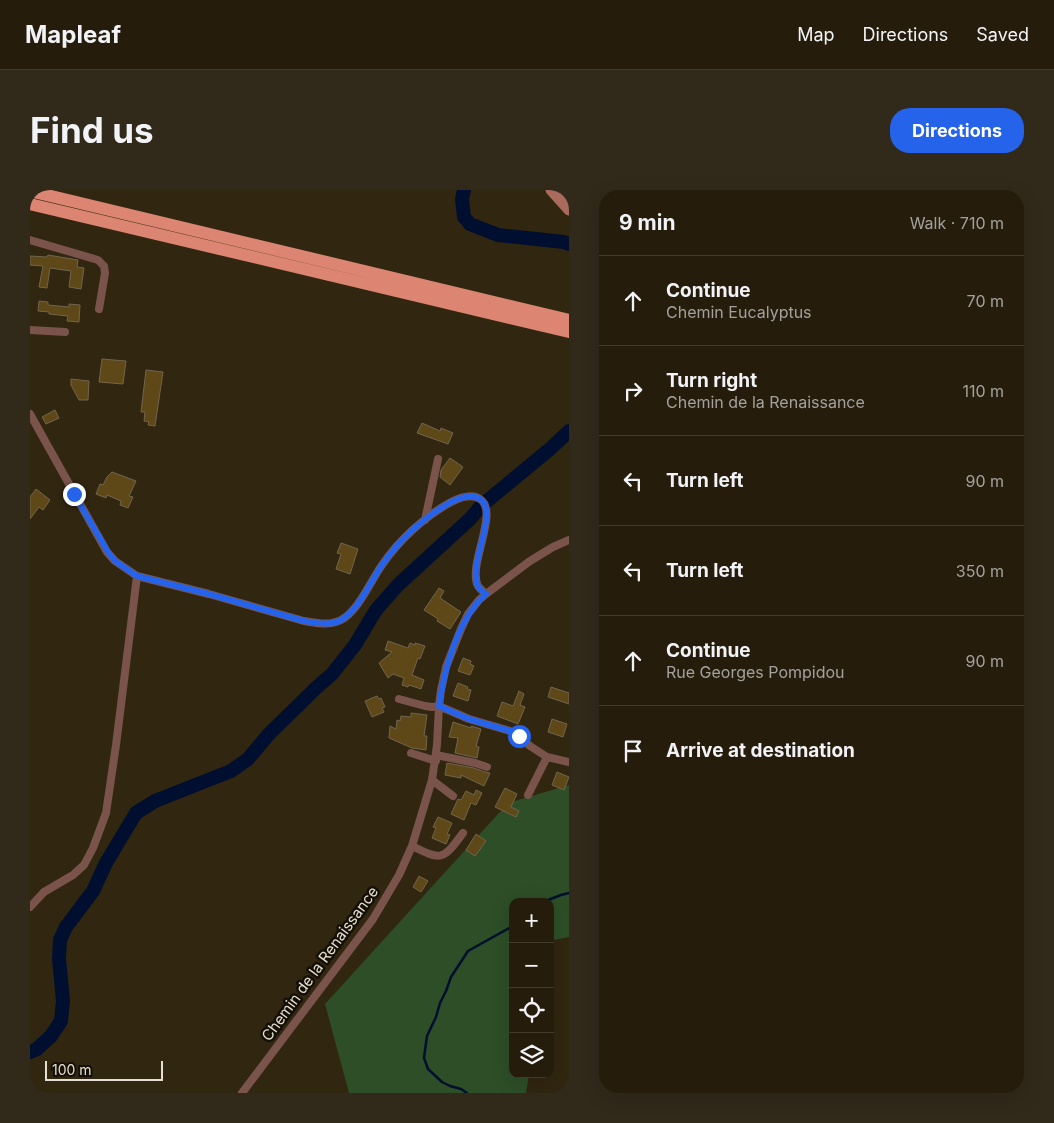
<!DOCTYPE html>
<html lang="en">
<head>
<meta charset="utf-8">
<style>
  :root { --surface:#251c0c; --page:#31291a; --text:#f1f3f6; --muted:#a3a19d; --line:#423a2d; --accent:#2563eb }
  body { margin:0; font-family:Inter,sans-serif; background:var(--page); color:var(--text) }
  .controls { position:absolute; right:15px; bottom:15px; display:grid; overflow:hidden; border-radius:10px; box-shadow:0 5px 20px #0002 }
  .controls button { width:45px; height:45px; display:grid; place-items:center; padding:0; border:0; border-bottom:1px solid var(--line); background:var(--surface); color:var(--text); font:25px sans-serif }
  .scale { position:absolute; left:15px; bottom:12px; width:118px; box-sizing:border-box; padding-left:5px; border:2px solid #e5dfd1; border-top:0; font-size:14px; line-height:18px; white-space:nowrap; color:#e5dfd1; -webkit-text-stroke:4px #151007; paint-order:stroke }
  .stop { position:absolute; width:15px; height:15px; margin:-11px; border:4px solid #2563eb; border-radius:50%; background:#fff }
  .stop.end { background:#2563eb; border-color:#fff; box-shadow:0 1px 5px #0008 }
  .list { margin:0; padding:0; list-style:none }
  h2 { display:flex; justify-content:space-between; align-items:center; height:65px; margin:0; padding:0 20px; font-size:21px }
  h2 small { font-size:16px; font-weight:400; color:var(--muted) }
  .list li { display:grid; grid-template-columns:32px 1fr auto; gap:15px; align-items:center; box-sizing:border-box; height:90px; padding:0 20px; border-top:1px solid var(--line) }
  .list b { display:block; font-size:19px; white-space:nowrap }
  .list p { margin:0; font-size:16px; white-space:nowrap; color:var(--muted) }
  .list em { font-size:16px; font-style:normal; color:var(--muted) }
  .icon { flex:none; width:28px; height:28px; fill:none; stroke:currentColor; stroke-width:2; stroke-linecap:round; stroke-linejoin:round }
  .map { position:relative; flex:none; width:539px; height:903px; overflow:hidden; border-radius:20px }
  header { display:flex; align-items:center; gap:30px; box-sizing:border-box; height:70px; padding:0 25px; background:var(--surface); border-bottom:1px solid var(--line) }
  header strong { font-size:24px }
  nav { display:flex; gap:28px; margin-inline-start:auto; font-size:18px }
  .intro { display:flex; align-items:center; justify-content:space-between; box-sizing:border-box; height:120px; padding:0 30px }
  h1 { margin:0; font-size:35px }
  .button { padding:12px 22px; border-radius:20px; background:var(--accent); color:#fff; font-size:18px; font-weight:700 }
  main { display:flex; gap:30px; padding:0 30px }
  aside { flex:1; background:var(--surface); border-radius:20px; box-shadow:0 5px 20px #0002 }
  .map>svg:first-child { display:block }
</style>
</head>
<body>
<header>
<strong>Mapleaf</strong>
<nav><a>Map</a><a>Directions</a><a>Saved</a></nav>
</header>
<div class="intro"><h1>Find us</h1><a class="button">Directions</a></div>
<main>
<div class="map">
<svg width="539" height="903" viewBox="0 0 539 903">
  <rect width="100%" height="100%" fill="#312610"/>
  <path fill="#2d4e27" d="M 539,595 L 539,747 L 520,751 L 520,712 L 483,712 L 483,884 L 499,884 L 496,903 L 319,903 L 295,814 L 478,613 Z"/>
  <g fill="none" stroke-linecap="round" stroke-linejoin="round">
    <path stroke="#000f2f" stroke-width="2.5" d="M 513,712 L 531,705 L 539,703
      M 437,903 L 431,899 L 420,896 L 412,892 L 398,879 L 394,868 L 397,846 L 406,827 L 410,813 L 416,801 L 421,787 L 438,761 L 483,736"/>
    <path stroke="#000f2f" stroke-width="14" d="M 434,0 L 432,9 L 434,27 L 440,34 L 468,45 L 534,52 L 539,54
      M 0,862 L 7,859 L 21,846 L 31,831 L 33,811 L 29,769 L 30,750 L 36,737 L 63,701 L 76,673 L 106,623 L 125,611 L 201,581 L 218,569 L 239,544 L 286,498 L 302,484 L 325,455 L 346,420 L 368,395 L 440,329 L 451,316 L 520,259 L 539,241"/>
  </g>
  <path fill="#5e4817" stroke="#71654e" d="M 18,65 L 48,70 L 47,77 L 54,78 L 51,99 L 39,97 L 41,81 L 20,78 L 17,98 L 9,97 L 13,76 L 0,75 L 0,66 L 17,67 Z
    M 9,111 L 18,112 L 18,115 L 39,117 L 39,114 L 50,115 L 49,132 L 37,131 L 38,126 L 19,124 L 19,122 L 8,121 Z
    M 72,169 L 96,171 L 93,194 L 69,192 Z
    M 116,180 L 133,182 L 125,236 L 118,235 L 119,232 L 114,231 L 115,222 L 111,222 Z
    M 41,189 L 59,191 L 58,210 L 49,210 L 41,195 Z
    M 25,220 L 29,228 L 16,234 L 12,227 Z
    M 392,233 L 410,241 L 411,238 L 423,243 L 418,254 L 387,243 Z
    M 420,268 L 433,277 L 420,295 L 410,287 L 411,280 Z
    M 82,282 L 106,291 L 99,306 L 103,307 L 98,318 L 90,315 L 91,311 L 77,305 L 76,308 L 66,304 L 70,294 L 73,295 L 77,287 Z
    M 6,299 L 20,310 L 13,320 L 9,317 L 0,329 L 0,307 Z
    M 311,353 L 328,359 L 320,384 L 306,379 L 311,364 L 307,363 Z
    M 409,398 L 414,401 L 410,408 L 431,422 L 420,439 L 407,431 L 408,429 L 394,420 Z
    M 358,451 L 378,458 L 380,453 L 385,455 L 385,453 L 395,456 L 390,469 L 388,468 L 382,485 L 394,490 L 391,499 L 379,495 L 378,497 L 372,495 L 374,488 L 363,484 L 358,488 L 349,473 L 362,462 L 355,460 Z
    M 433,468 L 441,471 L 440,474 L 444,476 L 440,485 L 428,481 Z
    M 428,493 L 438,497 L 437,499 L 441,500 L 438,511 L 423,506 Z
    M 521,497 L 539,503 L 539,514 L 518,507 Z
    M 489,501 L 494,504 L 490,515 L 495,517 L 488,534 L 467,526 L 472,512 L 483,516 Z
    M 347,506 L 349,509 L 351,508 L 355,517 L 352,518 L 354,522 L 342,527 L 335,511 Z
    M 381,523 L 397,525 L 394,546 L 397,546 L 396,560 L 382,558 L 359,548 L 360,536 L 366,539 L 367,530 L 370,531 L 371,526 L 381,527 Z
    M 522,529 L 537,534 L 533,547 L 518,542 Z
    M 423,532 L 441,538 L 441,536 L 451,539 L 446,556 L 449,557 L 447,568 L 425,563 L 428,548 L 419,547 Z
    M 417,573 L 444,578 L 455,582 L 460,583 L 454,596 L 431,585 L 431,588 L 415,585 Z
    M 527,582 L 539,587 L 534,600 L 522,595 Z
    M 475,598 L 487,604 L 481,617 L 489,621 L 486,627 L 465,617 Z
    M 446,600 L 452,603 L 446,615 L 441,613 L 434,630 L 421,624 L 428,609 L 431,610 L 436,601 L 444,605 Z
    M 408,627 L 422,633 L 417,644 L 420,645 L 416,654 L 402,648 L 406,638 L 403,637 Z
    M 446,644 L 456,651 L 445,666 L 436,660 Z
    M 389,686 L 398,691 L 391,702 L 383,697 Z"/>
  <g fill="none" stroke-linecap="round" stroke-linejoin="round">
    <path stroke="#7a534b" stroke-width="8" d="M 0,50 L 68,70 L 74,76 L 75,83 L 69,119
      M 0,140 L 35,142
      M 0,224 L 77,362 L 85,371 L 107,386 L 179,404 L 274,431 C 287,433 299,436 311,430 C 329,420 340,392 352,375 C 369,350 394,327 421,312 C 429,308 441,303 450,309 C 470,322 437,375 448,396 C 450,399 453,401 456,404
      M 395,330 L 408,269
      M 369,509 L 395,516 L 402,517 L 409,516 L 439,529 L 480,541 L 489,546 L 500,556 L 517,567 L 539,572
      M 381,563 L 406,571
      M 406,565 L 445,573 L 457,577
      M 402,590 L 423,606
      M 498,605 L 517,567
      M 382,656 C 412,671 413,670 433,643
      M 0,717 L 14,702 L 43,685 L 54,675 L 63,658 L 76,623 L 86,555 L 107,386
      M 212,903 L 343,729 L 369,685 L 382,656 L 402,590 L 407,555 L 409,516 L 411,500 L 416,477 L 431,439 L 438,424 L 449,410 L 456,404 L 500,371 L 523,357 L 539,350"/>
    <path stroke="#a86b5d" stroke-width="11" d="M 521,0 L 539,20
      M 534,0 L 539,6"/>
    <path stroke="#db8572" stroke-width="12" d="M 0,1 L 539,130
      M 0,14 L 539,142"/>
  </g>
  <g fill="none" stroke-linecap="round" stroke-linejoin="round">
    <path stroke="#2563eb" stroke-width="6" d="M 44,304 L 78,362 L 85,371 L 107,386 L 179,404 L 274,431 C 287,433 300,436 311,430 C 329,420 340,392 352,375 C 369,350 394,327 421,312 C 429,308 442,303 450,309 C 470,322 437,375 448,396 C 450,400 453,402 456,404 C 428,428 414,480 409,516 L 439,529 L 480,541 L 489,546"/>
  </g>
  <g text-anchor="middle" stroke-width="5" stroke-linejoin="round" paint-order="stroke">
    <g font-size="15" fill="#e5dfd1" stroke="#151007">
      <text transform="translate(290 774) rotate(-54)" y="5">Chemin de la Renaissance</text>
    </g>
  </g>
</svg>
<div class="controls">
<button>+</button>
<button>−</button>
<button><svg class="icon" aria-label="locate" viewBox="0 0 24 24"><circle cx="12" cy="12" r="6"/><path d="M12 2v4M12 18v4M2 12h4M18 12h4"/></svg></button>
<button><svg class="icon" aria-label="layers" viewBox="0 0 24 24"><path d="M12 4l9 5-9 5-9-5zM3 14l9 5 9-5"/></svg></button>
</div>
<div class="scale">100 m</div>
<div class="stop" style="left:489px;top:546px"></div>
<div class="stop end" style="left:44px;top:304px"></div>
</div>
<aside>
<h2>9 min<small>Walk · 710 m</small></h2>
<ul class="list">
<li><svg class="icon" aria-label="ahead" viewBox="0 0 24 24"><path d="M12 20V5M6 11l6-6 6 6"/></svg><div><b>Continue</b><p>Chemin Eucalyptus</p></div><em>70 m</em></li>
<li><svg class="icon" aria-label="right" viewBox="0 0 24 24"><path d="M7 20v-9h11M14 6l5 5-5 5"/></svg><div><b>Turn right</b><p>Chemin de la Renaissance</p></div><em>110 m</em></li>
<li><svg class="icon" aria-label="left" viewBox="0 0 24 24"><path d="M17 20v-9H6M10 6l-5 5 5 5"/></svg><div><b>Turn left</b></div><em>90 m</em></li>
<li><svg class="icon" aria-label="left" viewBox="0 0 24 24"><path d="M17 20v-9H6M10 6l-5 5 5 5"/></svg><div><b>Turn left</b></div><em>350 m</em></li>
<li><svg class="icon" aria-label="ahead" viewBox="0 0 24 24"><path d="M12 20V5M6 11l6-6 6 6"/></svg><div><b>Continue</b><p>Rue Georges Pompidou</p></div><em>90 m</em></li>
<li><svg class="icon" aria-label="arrive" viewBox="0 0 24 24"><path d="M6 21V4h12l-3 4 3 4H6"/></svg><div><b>Arrive at destination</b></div></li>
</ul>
</aside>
</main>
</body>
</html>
